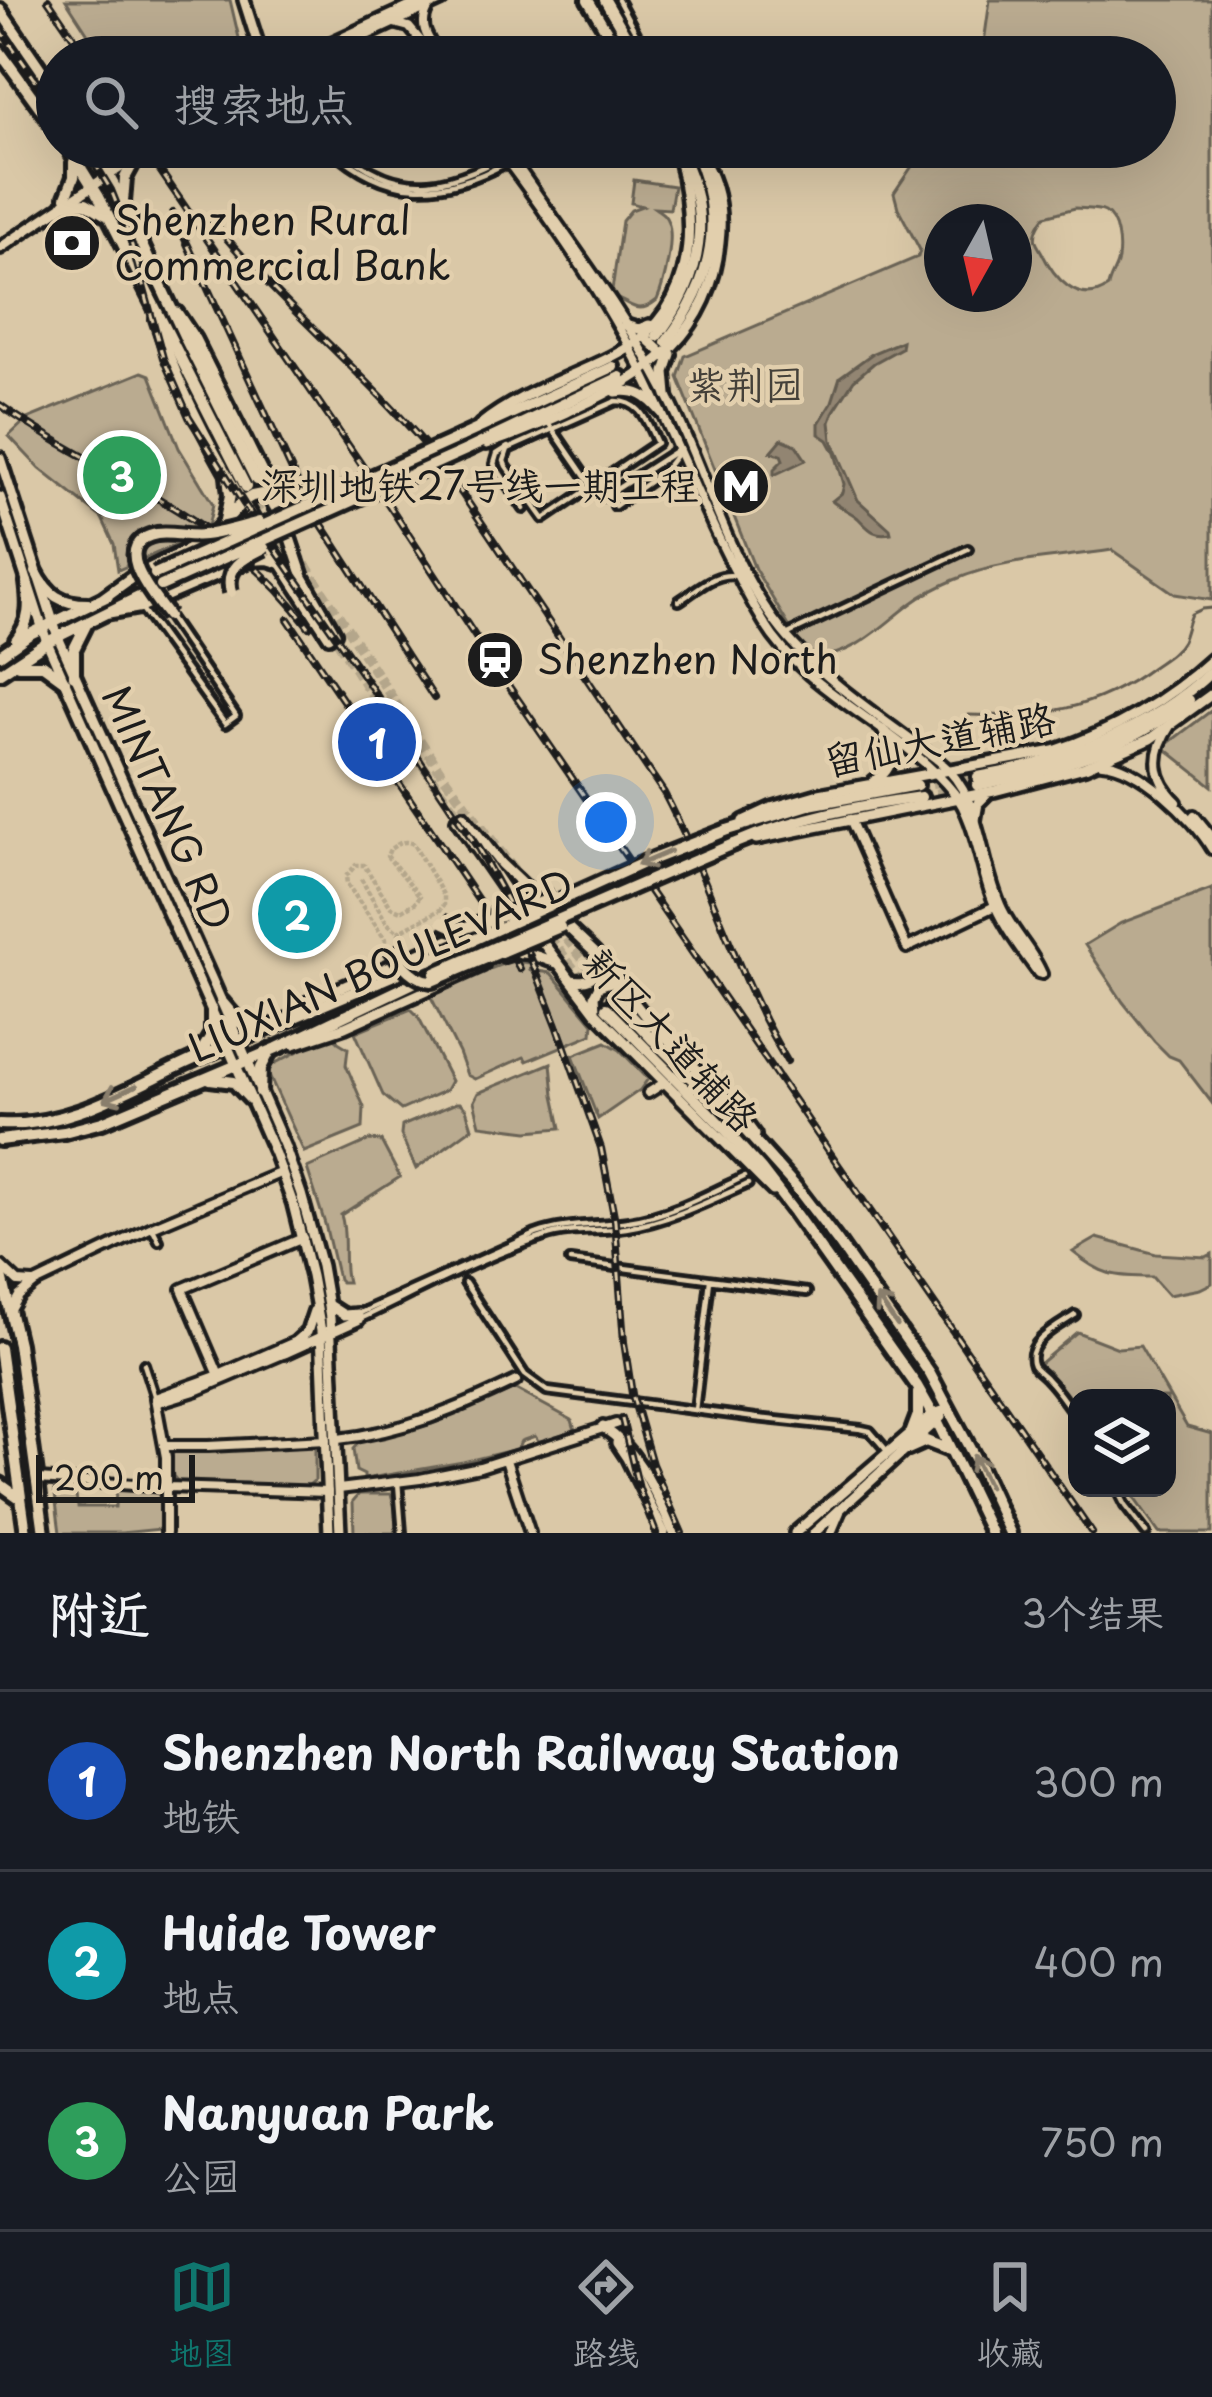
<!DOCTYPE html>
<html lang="zh">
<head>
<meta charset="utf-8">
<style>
  :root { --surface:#171b24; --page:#242831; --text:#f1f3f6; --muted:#9ea1a6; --line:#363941; --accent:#0f766e }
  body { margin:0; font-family:"Playpen Sans","LXGW WenKai TC",sans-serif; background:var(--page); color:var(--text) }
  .controls { position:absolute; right:36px; bottom:36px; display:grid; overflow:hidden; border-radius:24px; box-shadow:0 12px 48px #0002 }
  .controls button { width:108px; height:108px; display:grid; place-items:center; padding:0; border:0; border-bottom:3px solid var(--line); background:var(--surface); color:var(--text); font:60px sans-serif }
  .compass { position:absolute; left:924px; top:204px; width:108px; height:108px; border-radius:50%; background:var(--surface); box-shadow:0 12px 48px #0002; rotate:188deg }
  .scale { position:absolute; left:36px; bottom:30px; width:159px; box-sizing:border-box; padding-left:12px; border:6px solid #1c1c1c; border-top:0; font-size:33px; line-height:42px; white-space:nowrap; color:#1c1c1c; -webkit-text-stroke:9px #e2cfad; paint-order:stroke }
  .you { position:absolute; left:606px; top:822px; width:42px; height:42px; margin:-30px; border:9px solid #fff; border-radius:50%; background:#1a73e8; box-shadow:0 0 0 18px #1a73e833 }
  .badge { display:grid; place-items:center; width:78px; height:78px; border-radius:50%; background:var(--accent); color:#fff; font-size:39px; font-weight:700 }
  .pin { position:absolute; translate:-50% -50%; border:6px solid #fff; box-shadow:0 3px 12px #0006 }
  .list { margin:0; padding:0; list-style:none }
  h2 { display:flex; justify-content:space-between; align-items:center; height:156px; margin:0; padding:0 48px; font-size:51px }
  h2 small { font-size:39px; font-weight:400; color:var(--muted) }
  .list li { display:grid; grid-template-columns:78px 1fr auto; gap:36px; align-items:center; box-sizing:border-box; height:180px; padding:0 48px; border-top:3px solid var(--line) }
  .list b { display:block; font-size:45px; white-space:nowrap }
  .list p { margin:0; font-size:39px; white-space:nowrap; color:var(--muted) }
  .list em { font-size:39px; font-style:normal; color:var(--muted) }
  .icon { flex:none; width:66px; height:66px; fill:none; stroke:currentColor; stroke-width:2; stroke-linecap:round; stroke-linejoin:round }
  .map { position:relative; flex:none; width:1212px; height:1533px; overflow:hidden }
  .search { position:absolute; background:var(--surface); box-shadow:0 12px 48px #0002; left:36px; right:36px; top:36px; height:132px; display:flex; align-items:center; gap:30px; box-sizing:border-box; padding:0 42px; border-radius:66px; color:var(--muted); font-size:45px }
  .sheet { height:696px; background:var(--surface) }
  nav { display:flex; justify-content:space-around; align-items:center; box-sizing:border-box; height:168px; border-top:3px solid var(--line); background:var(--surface); font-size:33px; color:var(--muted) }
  nav a { display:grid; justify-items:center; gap:6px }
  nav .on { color:var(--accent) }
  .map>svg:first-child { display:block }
</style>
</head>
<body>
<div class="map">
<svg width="1212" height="1533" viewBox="0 0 1212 1533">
  <rect width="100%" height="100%" fill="#dac8a7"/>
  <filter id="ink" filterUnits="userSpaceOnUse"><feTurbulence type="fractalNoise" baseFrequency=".00833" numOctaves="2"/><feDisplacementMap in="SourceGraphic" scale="24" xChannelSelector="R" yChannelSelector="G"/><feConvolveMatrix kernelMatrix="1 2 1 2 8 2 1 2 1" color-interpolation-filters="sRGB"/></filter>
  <g filter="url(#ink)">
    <path fill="#baab90" stroke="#6b6456" stroke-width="3" fill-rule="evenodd" d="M 66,0 L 230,0 L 243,55 L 239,57 L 103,57 Z
      M 990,0 L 1212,0 L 1212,600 L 1175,594 L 1112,550 C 1060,558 1003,559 954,580 C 940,586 924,594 912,603 C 880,627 857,654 815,658 L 799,643 L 755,569 L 678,377 L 685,356 L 918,257 L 920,250 L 898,208 L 894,193 L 925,147 L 1155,147 L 1155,57 L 982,57 ZM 1075,208 C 1083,209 1097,208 1105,212 C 1118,220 1120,246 1118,259 C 1117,269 1110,276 1108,287 C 1078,308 1053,276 1041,251 C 1037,244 1034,241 1036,233 C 1037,227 1042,220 1045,216 ZM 942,222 L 1014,222 L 1014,294 L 942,294 Z
      M 634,180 L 674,186 L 670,209 L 655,208 C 662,213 665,214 668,222 C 675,239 664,284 657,300 C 635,318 631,301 611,297 L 622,221 L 631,210 L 642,206 L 631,203 Z
      M 142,372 L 150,375 L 179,448 L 213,504 L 207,531 L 118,570 L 114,544 L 102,518 L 40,469 L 9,436 L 27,419 Z
      M 1212,710 L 1212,786 L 1163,747 Z
      M 1212,889 L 1212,1103 L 1179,1060 L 1169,1056 L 1154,1041 L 1123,1002 L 1085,945 L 1121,923 Z
      M 510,961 L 531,963 L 530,970 L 551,973 L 593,1023 L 592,1034 L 527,1061 L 524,1057 L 475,1079 L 467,1075 L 459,1053 L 429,993 Z
      M 411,1009 L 418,1016 L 451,1081 L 446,1090 L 401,1110 L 383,1095 L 355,1032 Z
      M 334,1035 L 338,1042 L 348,1048 L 346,1065 L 364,1107 L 363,1128 L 304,1152 L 266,1068 L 320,1040 Z
      M 606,1042 L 620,1050 L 648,1079 L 640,1090 L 598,1119 L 573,1055 Z
      M 551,1063 L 554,1095 L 561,1128 L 528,1131 L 480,1125 L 474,1101 L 478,1093 Z
      M 456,1103 L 460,1103 L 466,1109 L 472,1128 L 416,1169 L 401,1135 L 402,1126 Z
      M 370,1140 L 381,1141 L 400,1177 L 341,1215 C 348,1236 341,1260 347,1282 L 341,1282 L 338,1279 L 325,1224 L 307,1168 Z
      M 1097,1238 L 1156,1254 L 1206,1257 L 1212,1254 L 1212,1283 L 1200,1289 L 1168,1295 L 1152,1277 C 1115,1277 1102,1276 1073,1252 Z
      M 1077,1332 L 1118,1348 L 1140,1346 L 1187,1427 L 1212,1434 L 1212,1533 L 1159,1533 L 1127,1488 L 1167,1488 L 1167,1398 L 1077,1398 L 1077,1418 L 1039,1364 Z
      M 515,1389 L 572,1420 L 575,1430 L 539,1442 L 535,1436 L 521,1441 L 517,1449 L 463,1462 L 364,1479 L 364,1475 L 356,1471 L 353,1449 L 361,1440 L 432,1424 Z
      M 315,1444 L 315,1480 L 308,1486 L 178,1482 L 173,1476 L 171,1456 L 175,1451 Z
      M 54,1486 L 79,1487 L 75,1491 L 78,1507 L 115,1507 L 116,1490 L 157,1492 L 162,1501 L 161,1529 L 121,1533 L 60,1533 Z
      M 359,1494 L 391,1494 L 395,1507 L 396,1533 L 354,1533 L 353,1501 Z"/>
    <path fill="#928572" stroke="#635b50" stroke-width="3" d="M 902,341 L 901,348 L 874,363 L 854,380 L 834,411 L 830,422 L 832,440 L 858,500 L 890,529 L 891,533 C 873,536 870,530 858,518 C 850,511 840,508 832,501 L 842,493 L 844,484 L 835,453 L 828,440 L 819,434 L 819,423 L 832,402 L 840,377 L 873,353 Z
      M 782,439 L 796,445 L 806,460 L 774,475 L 774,469 L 783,460 L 781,455 L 771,452 Z"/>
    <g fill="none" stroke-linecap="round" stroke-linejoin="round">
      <path stroke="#635b50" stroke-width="3" d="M 969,715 C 1042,717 1094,711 1154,666 C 1164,659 1176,652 1182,641 C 1186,632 1187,623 1191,614 L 1202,609 L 1212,608"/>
      <path stroke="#b4a68b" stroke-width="4.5" stroke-dasharray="4.5 2" stroke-linecap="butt" d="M 361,879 L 387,923 L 398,932 L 440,910 L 444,905 L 444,896 L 413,844 C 404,839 398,844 390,849 L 387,856 L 420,896 L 415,903 L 401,911 L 391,907 L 364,865 L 356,865 L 346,876 L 347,884 L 390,946"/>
      <path stroke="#b4a68b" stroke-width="10" stroke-dasharray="10 5" stroke-linecap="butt" d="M 613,367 L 641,349
        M 620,377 L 652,356 L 665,343
        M 247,490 L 286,561 L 316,608
        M 297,552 L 440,771 L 520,878
        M 330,629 L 366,686 L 466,826
        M 917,785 L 978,777
        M 921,797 L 977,785
        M 477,841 L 569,963 L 606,1008
        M 538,903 L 615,999"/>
      <g stroke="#1c1c1c" stroke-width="14">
        <path id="minor" d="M 618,0 L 649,57
          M 330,147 C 386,199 441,198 506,163
          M 339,147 C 403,205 454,185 521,147
          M 516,158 L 535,147
          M 616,401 C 642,401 647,423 657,443 L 544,519 L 506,466 L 504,461 L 508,449 Z
          M 547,421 L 599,497 L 606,496 L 679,449
          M 508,447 L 497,454 L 494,464 L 524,509
          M 615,506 L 663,472 L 677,454
          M 679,601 C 697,590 715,571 737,576
          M 142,609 L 225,724 L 236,716 L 168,616
          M 786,635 L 968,549
          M 152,1227 L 159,1241
          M 570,1261 L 807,1292
          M 465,1283 L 525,1375 L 547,1391 L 756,1418 L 861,1429 L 870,1431 L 888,1452
          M 358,1314 L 536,1234 C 567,1223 597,1226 629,1221 C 670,1215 708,1194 744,1177
          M 1075,1315 C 1060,1325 1024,1342 1033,1365 C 1035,1369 1044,1375 1047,1379 C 1058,1390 1067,1405 1077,1418
          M 358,1320 C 419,1291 480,1258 544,1237 C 570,1228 599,1232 626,1228 C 669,1221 708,1202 748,1184
          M 144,1364 L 155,1398
          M 695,1410 L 710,1280
          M 398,1482 L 402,1533
          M 1116,1488 L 1125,1506 L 1146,1533"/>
      </g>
      <g stroke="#1c1c1c" stroke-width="16">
        <path id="tertiary" d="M 430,6 C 416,25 429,40 440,57
          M 394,23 L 409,27 L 434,57
          M 497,147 C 551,219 605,296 645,377 C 685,459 717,546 764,623 C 807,695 902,728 954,793 C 974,817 980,865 991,895 C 1001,924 1020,948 1038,973 L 1042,974
          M 504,147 C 559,228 621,306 666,393 C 706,470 728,565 783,632 C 822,680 889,723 939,761 C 983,796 979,861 1002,909 C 1013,932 1033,951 1042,974
          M 1170,726 C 1151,754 1153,779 1177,802
          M 1102,763 C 1139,765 1194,818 1212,849
          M 1194,815 L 1212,837
          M 850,819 L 907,948 L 999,904
          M 648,1093 L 664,1083
          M 1,1266 L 18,1282 L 33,1283
          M 11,1310 L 19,1296 L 35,1283 L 152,1227 L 282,1172
          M 221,1380 L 182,1289 L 303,1238
          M 156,1403 L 198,1390 L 285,1353
          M 338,1439 C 402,1432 458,1409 516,1381
          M 164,1446 L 208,1446 L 326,1440
          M 506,1460 L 530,1533
          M 37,1479 L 168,1487 L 328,1492
          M 339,1489 L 420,1479 L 480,1467 L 616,1424
          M 166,1533 L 166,1457 L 155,1398 L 219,1375 L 297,1341
          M 831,1533 L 840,1512"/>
      </g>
      <g stroke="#1c1c1c" stroke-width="18">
        <path id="secondary" d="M 244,0 L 262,57
          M 301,57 L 425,0
          M 318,57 L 442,0
          M 0,248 L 151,147
          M 177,312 L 195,339 L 278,504
          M 156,319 C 192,431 265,539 329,637
          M 625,325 L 639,329 L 649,325
          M 648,331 L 647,339 L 662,353 L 668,352
          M 616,392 C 637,389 648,396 661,412
          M 667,395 L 665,372 L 671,354
          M 480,425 C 518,394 567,379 611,357 C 693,316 699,238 679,158
          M 487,444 C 517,435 545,422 574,409 C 650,374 710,334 719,243 C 723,210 718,181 699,154
          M 0,458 L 58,637 L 212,980 L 284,1145 L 301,1194 L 321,1266 L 330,1318 L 340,1533
          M 0,497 L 47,642 L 221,1031 L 275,1154 L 293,1204 L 311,1276 L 321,1331 L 329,1533
          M 286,526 L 303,577 L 335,633 L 329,637
          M 874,781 C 897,767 893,752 883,730
          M 457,820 L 528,923 L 596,1013 L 773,1191
          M 457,820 L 463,816 L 501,864 L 595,953 L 645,1016 L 735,1108 L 755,1135
          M 975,820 L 978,803 L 987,794
          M 743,821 L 771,808 L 819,794 L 1054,751 C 1114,731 1165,702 1212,659
          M 756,839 L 994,791 L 1085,767 L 1150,739 L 1212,694
          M 504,956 C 525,948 537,957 557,963
          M 571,980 C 588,983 600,977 597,958
          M 595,1010 L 594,996 L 599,986 L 610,982 L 620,986
          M 295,1018 L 304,1004 L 471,930
          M 294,1044 L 345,1027 L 483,965
          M 330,1306 L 344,1315 L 358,1314
          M 297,1341 L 307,1332 L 314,1311
          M 285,1353 L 358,1320
          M 603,1427 C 641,1453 655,1493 674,1533
          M 617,1443 L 627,1458 L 664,1533
          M 795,1533 L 933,1414 L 949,1409
          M 814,1533 L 941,1417"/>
      </g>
      <g stroke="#1c1c1c" stroke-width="20">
        <path id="primary" d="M 588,0 L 622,57
          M 605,0 L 638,57
          M 0,10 L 57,93
          M 0,52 L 57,131
          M 68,147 L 99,197 L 246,487
          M 93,147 L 116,189 L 185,338 L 256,480
          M 94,147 L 114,154 L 130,152
          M 66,197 L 74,177 L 74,162
          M 123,202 L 125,178 L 138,154
          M 64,204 L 86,203 L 106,215
          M 657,336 C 703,279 714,212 677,147
          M 666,342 C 714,281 726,218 693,147
          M 460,437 L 613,367
          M 466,450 L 620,377
          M 225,520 L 230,495 L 228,476
          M 36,572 C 48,595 61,604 88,604
          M 102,599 L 131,578 L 209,540 L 242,502 L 252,496 L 262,494 L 270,498 L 285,524
          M 106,613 L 140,607 L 250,560 L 268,559 L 281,563
          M 16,640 C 31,621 30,605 27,582
          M 0,655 L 30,634 L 108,596
          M 18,665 L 43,665 L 65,681
          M 0,673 L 47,642 L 155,589
          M 74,676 L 74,649 L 87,623
          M 978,777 C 1065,762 1147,732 1212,671
          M 977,785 C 1057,769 1123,751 1189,700
          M 727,830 L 809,805 L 917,785
          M 733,844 C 794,818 856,806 921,797
          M 475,846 L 482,842
          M 615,999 L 653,1040 L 745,1130 L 796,1187 L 838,1242 L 930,1374 L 978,1464 L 1010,1533
          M 222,1002 L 239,1022 L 263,1027
          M 606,1008 L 724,1128 L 761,1169 L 794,1212 L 917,1386 L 937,1421 L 991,1533
          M 198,1057 L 212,1034 L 212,1010
          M 210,1079 L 234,1082 L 250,1099
          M 260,1092 L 261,1068 L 270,1051
          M 0,1124 C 71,1129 137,1084 199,1057 C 276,1025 353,993 429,960
          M 0,1140 L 64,1132 L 102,1122 L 277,1048 L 426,977
          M 0,1268 L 18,1344 L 44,1533
          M 0,1348 L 26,1533
          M 912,1431 L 918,1415 L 918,1393
          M 908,1449 L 926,1441 L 949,1450
          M 0,1484 L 21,1499"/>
      </g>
      <use href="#minor" stroke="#e2cfad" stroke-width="4.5"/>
      <use href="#tertiary" stroke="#e2cfad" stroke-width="8"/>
      <use href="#secondary" stroke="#e2cfad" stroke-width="9"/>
      <use href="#primary" stroke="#e2cfad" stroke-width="10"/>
      <g stroke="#1c1c1c" stroke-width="8">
        <path id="rail" d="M 48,0 L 87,57
          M 0,29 L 57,111
          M 85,147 L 111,190 L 129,235 L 163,358 L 189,417 L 244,504 L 363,675 L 478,848 L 512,910 L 557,1025 L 601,1148 L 615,1221 L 624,1342 L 632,1394 L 652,1464 L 682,1533
          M 144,147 L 387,502 L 490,659 L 1092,1533
          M 173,213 L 304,497 L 434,698
          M 213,222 C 284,309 373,379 444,467 L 664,793 C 710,880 736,976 787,1061
          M 0,405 C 110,482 225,513 309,627
          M 288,619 L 497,928 L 520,969
          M 622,1419 L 639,1489 L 656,1533"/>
      </g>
      <use href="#rail" stroke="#e2cfad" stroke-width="3" stroke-dasharray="9" stroke-linecap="butt"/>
      <g stroke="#1c1c1c" stroke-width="20" stroke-linecap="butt">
        <path id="primary-bridge" d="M 155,574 L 460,437
          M 161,586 L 466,450
          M 231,592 C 224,567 244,558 264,548
          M 168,616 C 154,597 107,543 157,534 C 173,532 189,537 204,535 C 223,533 241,527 259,522
          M 442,922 L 453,927 L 466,928 L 556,897
          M 390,947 C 402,964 411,979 432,981 L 560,927
          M 429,960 L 643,863 L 727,830
          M 435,973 L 733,844"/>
      </g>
      <use href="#primary-bridge" stroke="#e2cfad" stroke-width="10"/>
    </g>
    <defs><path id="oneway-shaft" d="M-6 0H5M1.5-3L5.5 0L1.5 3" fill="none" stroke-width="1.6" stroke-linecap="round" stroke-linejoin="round" transform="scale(3)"/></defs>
    <g stroke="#897e6c">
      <use href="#oneway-shaft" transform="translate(654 858) rotate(157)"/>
      <use href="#oneway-shaft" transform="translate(120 1093) rotate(156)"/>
      <use href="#oneway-shaft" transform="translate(887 1311) rotate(-125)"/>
      <use href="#oneway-shaft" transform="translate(981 1471) rotate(-116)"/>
    </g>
  </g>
  <defs>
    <g id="bank-disc" transform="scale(3)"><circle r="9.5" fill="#1c1c1c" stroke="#e2cfad"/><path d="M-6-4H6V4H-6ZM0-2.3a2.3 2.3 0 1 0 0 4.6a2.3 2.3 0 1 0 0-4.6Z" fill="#fff"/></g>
    <g id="metro-disc" transform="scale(3)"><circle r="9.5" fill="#1c1c1c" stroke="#e2cfad"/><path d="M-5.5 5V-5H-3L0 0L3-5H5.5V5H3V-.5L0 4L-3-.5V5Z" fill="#fff"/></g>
    <g id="station-disc" transform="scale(3)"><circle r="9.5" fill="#1c1c1c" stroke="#e2cfad"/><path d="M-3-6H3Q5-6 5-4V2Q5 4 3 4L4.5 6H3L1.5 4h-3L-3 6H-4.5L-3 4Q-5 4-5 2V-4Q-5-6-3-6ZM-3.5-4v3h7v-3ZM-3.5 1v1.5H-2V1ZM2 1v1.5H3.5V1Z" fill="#fff"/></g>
  </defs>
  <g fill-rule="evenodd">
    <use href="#bank-disc" x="72" y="243"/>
    <use href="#metro-disc" x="741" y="486"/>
    <use href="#station-disc" x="495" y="660"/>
  </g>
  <g text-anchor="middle" stroke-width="9" stroke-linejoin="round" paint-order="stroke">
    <g font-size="39" fill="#1c1c1c" stroke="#e2cfad" text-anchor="start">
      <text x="114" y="235">Shenzhen Rural<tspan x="114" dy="45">Commercial Bank</tspan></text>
      <text x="699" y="500" text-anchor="end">深圳地铁27号线一期工程</text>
      <text x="537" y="674">Shenzhen North</text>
    </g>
    <g font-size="39" fill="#444039" stroke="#e2cfad">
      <text x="745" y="399">紫荆园</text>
    </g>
    <g font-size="39" fill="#1c1c1c" stroke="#e2cfad">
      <text transform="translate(940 740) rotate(-11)" y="14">留仙大道辅路</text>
      <text transform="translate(167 808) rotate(66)" y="14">MINTANG RD</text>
      <text transform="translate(381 966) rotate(-24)" y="14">LIUXIAN BOULEVARD</text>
      <text transform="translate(671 1040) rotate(47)" y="14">新区大道辅路</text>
    </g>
  </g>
</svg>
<div class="controls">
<button><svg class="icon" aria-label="layers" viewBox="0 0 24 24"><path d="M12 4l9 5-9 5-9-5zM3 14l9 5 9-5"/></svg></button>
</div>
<svg class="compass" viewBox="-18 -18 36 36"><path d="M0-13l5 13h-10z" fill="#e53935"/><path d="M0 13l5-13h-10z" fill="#9ea1a6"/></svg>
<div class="scale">200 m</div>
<div class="you"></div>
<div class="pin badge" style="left:377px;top:742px;background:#1a4fb4">1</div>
<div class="pin badge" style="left:297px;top:914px;background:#0f9aa8">2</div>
<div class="pin badge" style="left:122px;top:475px;background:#2e9e5b">3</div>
<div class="search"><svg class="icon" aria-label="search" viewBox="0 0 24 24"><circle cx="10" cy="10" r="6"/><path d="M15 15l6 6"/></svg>搜索地点</div>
</div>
<section class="sheet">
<h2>附近<small>3个结果</small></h2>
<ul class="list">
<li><span class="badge" style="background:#1a4fb4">1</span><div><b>Shenzhen North Railway Station</b><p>地铁</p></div><em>300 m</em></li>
<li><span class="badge" style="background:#0f9aa8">2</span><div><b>Huide Tower</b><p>地点</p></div><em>400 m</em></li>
<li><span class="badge" style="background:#2e9e5b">3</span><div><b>Nanyuan Park</b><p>公园</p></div><em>750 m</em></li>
</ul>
</section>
<nav>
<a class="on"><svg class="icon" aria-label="map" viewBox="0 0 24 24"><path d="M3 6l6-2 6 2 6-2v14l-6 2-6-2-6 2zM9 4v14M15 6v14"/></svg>地图</a>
<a><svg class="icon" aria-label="directions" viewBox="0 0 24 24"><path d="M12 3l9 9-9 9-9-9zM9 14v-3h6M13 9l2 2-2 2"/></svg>路线</a>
<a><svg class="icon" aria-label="saved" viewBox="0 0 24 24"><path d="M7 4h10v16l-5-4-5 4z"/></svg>收藏</a>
</nav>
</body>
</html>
